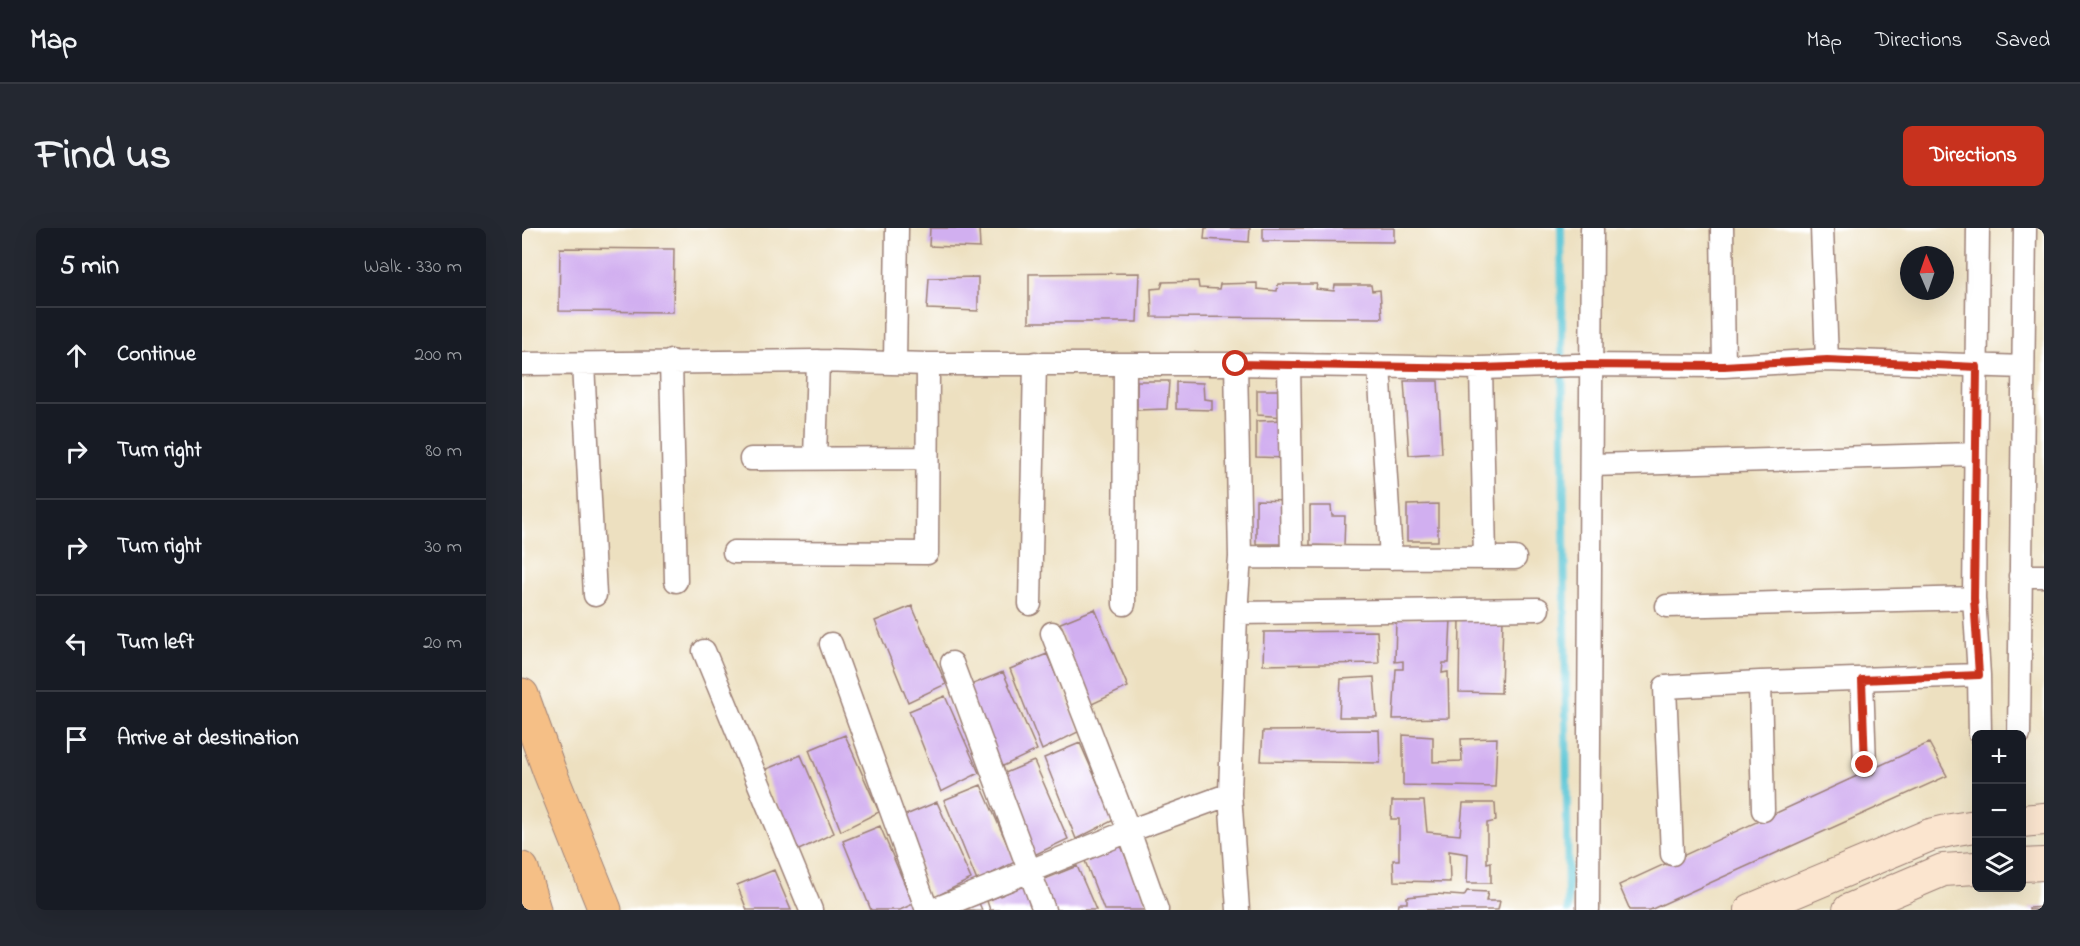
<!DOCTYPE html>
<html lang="en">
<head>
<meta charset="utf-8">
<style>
  :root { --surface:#171b24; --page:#242831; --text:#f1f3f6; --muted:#9ea1a6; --line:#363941; --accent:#c8321e }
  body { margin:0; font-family:"Indie Flower",sans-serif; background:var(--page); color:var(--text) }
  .controls { position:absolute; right:18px; bottom:18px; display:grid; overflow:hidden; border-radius:9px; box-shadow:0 6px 24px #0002 }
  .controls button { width:54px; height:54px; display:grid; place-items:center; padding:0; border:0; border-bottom:2px solid var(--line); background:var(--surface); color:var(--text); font:30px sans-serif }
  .compass { position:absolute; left:1378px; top:18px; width:54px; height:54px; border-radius:50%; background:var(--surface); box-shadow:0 6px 24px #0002; rotate:358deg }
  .stop { position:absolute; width:18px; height:18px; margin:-14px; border:4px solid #c8321e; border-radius:50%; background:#fff }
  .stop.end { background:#c8321e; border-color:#fff; box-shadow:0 2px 6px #0008 }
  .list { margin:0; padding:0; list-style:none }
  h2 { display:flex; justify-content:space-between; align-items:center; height:78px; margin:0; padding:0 24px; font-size:26px }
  h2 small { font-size:20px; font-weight:400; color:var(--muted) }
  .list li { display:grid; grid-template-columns:39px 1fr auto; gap:18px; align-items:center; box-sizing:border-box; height:96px; padding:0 24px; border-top:2px solid var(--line) }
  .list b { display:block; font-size:22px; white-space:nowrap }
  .list em { font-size:20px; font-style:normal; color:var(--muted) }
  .icon { flex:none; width:33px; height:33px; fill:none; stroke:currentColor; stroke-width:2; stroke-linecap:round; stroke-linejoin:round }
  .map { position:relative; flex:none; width:1522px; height:682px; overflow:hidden; border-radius:9px }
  header { display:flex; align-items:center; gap:36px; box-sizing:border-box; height:84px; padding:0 30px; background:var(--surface); border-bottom:2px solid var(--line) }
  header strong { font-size:28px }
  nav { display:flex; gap:33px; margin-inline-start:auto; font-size:21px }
  .intro { display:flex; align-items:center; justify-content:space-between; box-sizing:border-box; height:144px; padding:0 36px }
  h1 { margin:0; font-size:42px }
  .button { padding:15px 27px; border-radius:9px; background:var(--accent); color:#fff; font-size:21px; font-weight:700 }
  main { display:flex; gap:36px; padding:0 36px }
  aside { flex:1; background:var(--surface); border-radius:9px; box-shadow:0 6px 24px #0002 }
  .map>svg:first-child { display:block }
</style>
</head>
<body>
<header>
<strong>Map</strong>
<nav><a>Map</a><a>Directions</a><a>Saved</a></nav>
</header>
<div class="intro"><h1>Find us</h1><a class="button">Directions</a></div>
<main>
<aside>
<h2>5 min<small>Walk · 330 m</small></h2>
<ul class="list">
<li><svg class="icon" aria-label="ahead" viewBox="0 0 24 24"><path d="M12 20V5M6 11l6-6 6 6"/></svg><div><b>Continue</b></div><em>200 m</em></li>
<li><svg class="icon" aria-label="right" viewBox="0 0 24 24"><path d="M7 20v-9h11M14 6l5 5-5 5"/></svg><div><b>Turn right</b></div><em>80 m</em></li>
<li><svg class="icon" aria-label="right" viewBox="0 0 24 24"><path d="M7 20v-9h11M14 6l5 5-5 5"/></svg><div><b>Turn right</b></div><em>30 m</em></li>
<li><svg class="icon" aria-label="left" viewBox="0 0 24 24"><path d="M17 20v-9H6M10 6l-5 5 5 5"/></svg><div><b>Turn left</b></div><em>20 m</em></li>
<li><svg class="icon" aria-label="arrive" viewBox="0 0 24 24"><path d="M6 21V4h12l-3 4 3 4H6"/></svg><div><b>Arrive at destination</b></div></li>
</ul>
</aside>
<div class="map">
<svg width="1522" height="682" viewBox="0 0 1522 682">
  <rect width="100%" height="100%" fill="#fff"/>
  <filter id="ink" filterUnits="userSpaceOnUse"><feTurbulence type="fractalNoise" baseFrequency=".0167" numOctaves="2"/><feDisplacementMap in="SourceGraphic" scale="12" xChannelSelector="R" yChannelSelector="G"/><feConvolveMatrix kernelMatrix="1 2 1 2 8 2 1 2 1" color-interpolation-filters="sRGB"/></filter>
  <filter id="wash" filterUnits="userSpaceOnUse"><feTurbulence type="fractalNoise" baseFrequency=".008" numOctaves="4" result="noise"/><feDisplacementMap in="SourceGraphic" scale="24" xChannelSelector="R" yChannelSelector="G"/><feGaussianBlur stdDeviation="1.35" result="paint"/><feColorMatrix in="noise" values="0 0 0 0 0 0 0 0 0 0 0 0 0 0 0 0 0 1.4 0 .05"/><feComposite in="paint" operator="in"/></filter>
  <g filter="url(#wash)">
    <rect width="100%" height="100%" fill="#ede0c0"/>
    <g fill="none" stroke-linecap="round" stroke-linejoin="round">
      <path stroke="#5cc6d6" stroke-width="8" d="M 1039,0 L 1046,682"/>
    </g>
    <g id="blocks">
      <path fill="#d1aff0" d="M 408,0 L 457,0 L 458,20 L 407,18 Z
        M 683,0 L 728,0 L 727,14 L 682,11 Z
        M 741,0 L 872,0 L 872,14 L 741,13 Z
        M 38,20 L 152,21 L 151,84 L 37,83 Z
        M 617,45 L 615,94 L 507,94 L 507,46 Z
        M 456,49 L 456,83 L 405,81 L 407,50 Z
        M 676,53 L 677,60 L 697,61 L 698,56 L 735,55 L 735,61 L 755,63 L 756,56 L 795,56 L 794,61 L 812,63 L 813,57 L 849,57 L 850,63 L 858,62 L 860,90 L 630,89 L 629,61 L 639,60 L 641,54 Z
        M 615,153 L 647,153 L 645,181 L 615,182 Z
        M 882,153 L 916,153 L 920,225 L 887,227 Z
        M 654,154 L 681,155 L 682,171 L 690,172 L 690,182 L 654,181 Z
        M 735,162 L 764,162 L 765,189 L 735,187 Z
        M 765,192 L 766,230 L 734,229 L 734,193 Z
        M 734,272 L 766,273 L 767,316 L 734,316 Z
        M 916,276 L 916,313 L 885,313 L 885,277 Z
        M 788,278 L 809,278 L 810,288 L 823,288 L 822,318 L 788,317 Z
        M 390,378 L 424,456 L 386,474 L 353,393 Z
        M 573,381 L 606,459 L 568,477 L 536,396 Z
        M 938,389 L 981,390 L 979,465 L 937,464 Z
        M 929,390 L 927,435 L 921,435 L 920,445 L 926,444 L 927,490 L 871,491 L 874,441 L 881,441 L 881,433 L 873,434 L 874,391 Z
        M 855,403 L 857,435 L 741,437 L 742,404 Z
        M 525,426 L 558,503 L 520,522 L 488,441 Z
        M 481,444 L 515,522 L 477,540 L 444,459 Z
        M 852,449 L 855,489 L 817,489 L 819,451 Z
        M 423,468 L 457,545 L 419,564 L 387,483 Z
        M 857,502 L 858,535 L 739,533 L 741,503 Z
        M 323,507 L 357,584 L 319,603 L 287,522 Z
        M 881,507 L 911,509 L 911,534 L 940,533 L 939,511 L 975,510 L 973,559 L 881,557 Z
        M 558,515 L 592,592 L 554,611 L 522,530 Z
        M 1407,515 L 1425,548 L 1128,682 L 1108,682 L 1097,657 Z
        M 279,527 L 312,605 L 275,623 L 242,542 Z
        M 512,533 L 546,611 L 508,629 L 476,548 Z
        M 459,557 L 493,634 L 455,653 L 422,572 Z
        M 870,573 L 902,573 L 905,604 L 938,607 L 941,575 L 973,575 L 974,593 L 965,595 L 965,635 L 969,634 L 969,655 L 945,655 L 946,626 L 927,623 L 928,654 L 872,653 L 871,632 L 877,632 L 877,591 L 869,591 Z
        M 415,574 L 449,651 L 411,670 L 379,589 Z
        M 358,598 L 391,676 L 378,682 L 349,682 L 321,613 Z
        M 599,618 L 627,682 L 582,682 L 563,633 Z
        M 555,638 L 574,682 L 530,682 L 518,653 Z
        M 252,642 L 269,682 L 225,682 L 215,657 Z
        M 501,658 L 512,682 L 468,682 L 465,673 Z
        M 945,663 L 966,664 L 964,673 L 978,673 L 976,682 L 876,682 L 877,675 L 885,675 L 885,669 L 914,666 L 942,668 Z
        M 457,675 L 460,682 L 440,682 Z
        M 1522,679 L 1522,682 L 1507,682 L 1507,680 Z"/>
    </g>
  </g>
  <g filter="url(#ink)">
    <use href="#blocks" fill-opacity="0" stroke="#9c8076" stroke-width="1.5"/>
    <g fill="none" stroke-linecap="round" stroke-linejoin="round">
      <g stroke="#9c8076" stroke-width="25">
        <path id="street" d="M 1200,0 L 1202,138
          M 1300,0 L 1305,132
          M 1456,0 L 1452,370 L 1457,447 L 1458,506
          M 149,133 L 154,353
          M 373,134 L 375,0
          M 0,136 L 296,133 L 406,136 L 714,136 L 959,140 L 1055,137 L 1202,138 L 1305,132 L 1501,139
          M 61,136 L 73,367
          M 714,136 L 718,329 L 714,385 L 708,566 L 716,682
          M 767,137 L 770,329
          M 857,138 L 869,330
          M 959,140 L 963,330
          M 293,230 L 296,133
          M 229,231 L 404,230
          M 1070,237 L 1453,226
          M 212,324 L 405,325 L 406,136
          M 718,329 L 993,330
          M 1498,348 L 1522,348
          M 508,376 L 513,135
          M 602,376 L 603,136
          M 1145,378 L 1452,370
          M 714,385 L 1016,381
          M 530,405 L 607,603 L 635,682
          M 309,416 L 405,682
          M 182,423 L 289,682
          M 430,435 L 522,682
          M 1340,452 L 1343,537
          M 1238,454 L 1241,582
          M 1497,506 L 1503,0
          M 1150,626 L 1143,459 L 1238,454 L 1457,447
          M 411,682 L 607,603 L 708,566
          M 1066,682 L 1070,0"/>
      </g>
      <g stroke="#9c8076" stroke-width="34">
        <path id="secondary" d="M 1500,593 L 1522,591
          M 1500,637 L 1522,636
          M 1229,682 L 1408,607 L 1429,602 L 1454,598
          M 1327,682 L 1421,642 L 1454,640"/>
      </g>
      <g stroke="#9c8076" stroke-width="35">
        <path id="highway" d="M 0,467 L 27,542 L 83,682
          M 0,641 L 12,682"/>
      </g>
      <use href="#street" stroke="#fff" stroke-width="22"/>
      <use href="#secondary" stroke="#fbe5cf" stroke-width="32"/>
      <use href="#highway" stroke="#f5bf86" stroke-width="33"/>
    </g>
  </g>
  <g fill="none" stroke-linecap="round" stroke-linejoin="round" filter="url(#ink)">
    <path stroke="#c8321e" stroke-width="8" d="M 714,136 L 959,140 L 1055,137 L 1202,138 L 1305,132 L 1455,139 L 1452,370 L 1457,447 L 1340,452 L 1343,537"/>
  </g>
</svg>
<div class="controls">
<button>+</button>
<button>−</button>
<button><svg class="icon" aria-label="layers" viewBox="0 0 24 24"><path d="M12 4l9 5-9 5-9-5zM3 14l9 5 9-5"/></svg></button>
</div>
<svg class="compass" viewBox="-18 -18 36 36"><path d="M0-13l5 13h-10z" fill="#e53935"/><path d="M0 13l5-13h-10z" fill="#9ea1a6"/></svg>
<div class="stop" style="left:714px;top:136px"></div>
<div class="stop end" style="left:1343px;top:537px"></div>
</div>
</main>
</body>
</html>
